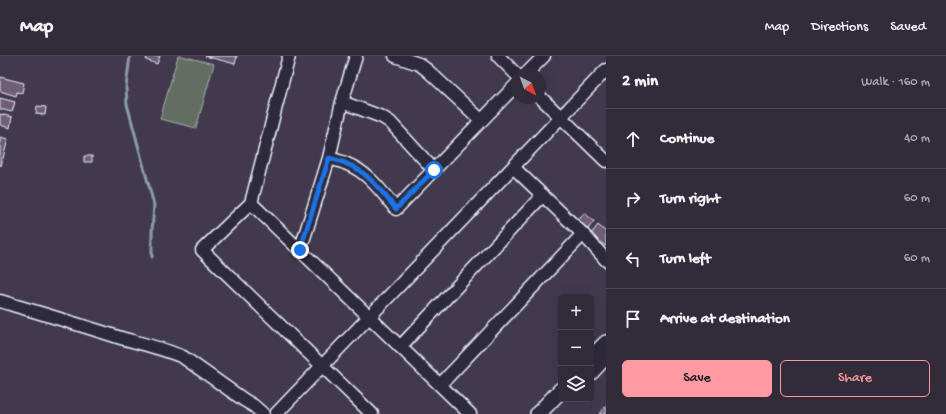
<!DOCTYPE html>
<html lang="en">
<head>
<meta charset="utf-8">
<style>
  :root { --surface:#322b3a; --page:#3d3745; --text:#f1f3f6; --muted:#a8a7af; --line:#4d4754; --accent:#ff9aa2 }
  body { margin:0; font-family:"Gochi Hand",sans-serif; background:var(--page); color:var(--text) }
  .controls { position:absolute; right:12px; bottom:12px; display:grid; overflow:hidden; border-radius:6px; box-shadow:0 4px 16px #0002 }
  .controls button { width:36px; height:36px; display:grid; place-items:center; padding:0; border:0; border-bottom:1px solid var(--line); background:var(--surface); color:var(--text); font:20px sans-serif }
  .compass { position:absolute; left:510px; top:12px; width:36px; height:36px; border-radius:50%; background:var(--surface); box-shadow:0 4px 16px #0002; rotate:139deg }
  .stop { position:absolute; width:12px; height:12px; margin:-9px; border:3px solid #1a73e8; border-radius:50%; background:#fff }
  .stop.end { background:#1a73e8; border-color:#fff; box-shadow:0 1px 4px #0008 }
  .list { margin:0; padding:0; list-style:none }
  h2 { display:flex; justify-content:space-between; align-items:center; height:52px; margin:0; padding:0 16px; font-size:17px }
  h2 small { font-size:13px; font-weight:400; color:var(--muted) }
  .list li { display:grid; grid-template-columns:26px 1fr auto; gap:12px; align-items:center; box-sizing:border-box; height:60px; padding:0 16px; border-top:1px solid var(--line) }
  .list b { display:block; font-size:15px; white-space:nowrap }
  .list em { font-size:13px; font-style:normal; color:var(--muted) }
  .actions { display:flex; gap:8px; padding:12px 16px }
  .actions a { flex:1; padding:9px 0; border:1px solid var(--accent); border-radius:6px; text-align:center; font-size:14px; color:var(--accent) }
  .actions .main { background:var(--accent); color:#111 }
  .icon { flex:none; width:22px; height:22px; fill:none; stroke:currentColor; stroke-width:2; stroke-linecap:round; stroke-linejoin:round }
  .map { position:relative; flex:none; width:606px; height:358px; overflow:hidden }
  header { display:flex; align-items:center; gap:24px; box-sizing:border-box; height:56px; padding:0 20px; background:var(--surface); border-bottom:1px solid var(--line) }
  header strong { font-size:19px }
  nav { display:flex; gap:22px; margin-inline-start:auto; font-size:14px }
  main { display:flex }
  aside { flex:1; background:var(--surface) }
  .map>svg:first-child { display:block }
</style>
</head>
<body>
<header>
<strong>Map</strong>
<nav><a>Map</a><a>Directions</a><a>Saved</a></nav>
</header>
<main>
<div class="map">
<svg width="606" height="358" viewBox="0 0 606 358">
  <rect width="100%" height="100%" fill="#42394e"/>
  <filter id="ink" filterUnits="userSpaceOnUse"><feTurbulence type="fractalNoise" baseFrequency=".025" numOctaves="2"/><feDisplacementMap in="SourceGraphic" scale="8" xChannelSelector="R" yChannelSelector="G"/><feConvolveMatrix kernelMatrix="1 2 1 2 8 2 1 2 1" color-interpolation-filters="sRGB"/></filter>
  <g filter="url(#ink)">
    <path fill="#636e62" stroke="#a6b0ad" d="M 178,0 L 182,0 L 214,8 L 196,72 L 160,63 Z"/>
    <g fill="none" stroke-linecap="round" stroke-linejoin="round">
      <path stroke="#8a9caa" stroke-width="3" d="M 130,0 L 126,31 L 127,48 L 154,149 L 152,175 L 152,201"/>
    </g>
    <path fill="#705d77" stroke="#e8f1f8" d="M 147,0 L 160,0 L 157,8 L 146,4 Z
      M 205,0 L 237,0 L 235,8 Z
      M 0,21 L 24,27 L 22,37 L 17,36 L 16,40 L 0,35 Z
      M 0,42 L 15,46 L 12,56 L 0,53 Z
      M 37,50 L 46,51 L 45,59 L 36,58 Z
      M 0,58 L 12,61 L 10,72 L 0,69 Z
      M 0,81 L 8,83 L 1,110 L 0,109 Z
      M 84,100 L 92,100 L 92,106 L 84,106 Z
      M 584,157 L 594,165 L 588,173 L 578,165 Z
      M 598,169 L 606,176 L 606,189 L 605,190 L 591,178 Z
      M 606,350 L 606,358 L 599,358 Z"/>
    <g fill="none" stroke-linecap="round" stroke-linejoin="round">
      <g stroke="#e8f1f8" stroke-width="15">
        <path id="minor" d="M 289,0 L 251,147 L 202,194 L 372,358
          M 395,0 L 419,8 L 427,14 L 481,64
          M 498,0 L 516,18
          M 526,18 L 544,0
          M 540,41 L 606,105
          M 342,46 L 382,61 L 390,66 L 434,114
          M 329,102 C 335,104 341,105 347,108 C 368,116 382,136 396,153 L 516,29
          M 513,111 L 583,178 L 606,204
          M 251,147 L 470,358
          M 300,195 L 329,102 L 342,46 L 356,0
          M 0,245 C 40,257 81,269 121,282 C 143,288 162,292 183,301 L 244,344 L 254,350 L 263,358
          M 400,291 L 543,139
          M 440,329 L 583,178
          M 276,358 L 606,14"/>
      </g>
      <g stroke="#e8f1f8" stroke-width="18">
        <path id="tertiary" d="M 591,302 L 606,287
          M 591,316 L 606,300
          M 538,358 L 561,334"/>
      </g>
      <use href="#minor" stroke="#2f2a3d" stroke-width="12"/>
      <use href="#tertiary" stroke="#2f2a3d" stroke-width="15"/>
    </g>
  </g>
  <g fill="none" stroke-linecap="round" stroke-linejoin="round" filter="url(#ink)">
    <path stroke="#1a73e8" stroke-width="5" d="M 300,194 L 329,102 C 335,104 341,105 347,108 C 368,116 382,136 396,153 L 434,114"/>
  </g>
</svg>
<div class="controls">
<button>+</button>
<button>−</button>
<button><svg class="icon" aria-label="layers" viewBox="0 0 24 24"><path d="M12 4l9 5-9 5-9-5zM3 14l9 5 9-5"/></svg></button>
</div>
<svg class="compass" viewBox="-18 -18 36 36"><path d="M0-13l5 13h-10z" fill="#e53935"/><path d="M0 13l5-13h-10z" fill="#a8a7af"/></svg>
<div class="stop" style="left:434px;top:114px"></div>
<div class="stop end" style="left:300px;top:194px"></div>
</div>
<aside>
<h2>2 min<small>Walk · 160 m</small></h2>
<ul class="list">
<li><svg class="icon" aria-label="ahead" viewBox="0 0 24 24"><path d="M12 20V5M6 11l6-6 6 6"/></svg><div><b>Continue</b></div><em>40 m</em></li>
<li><svg class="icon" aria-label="right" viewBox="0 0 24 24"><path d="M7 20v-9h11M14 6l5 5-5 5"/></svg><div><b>Turn right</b></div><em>60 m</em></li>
<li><svg class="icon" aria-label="left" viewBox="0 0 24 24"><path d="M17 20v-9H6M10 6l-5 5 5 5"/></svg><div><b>Turn left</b></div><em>60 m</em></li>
<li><svg class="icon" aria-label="arrive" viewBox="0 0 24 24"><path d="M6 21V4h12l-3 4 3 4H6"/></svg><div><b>Arrive at destination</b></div></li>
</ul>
<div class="actions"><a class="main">Save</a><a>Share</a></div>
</aside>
</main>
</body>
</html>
